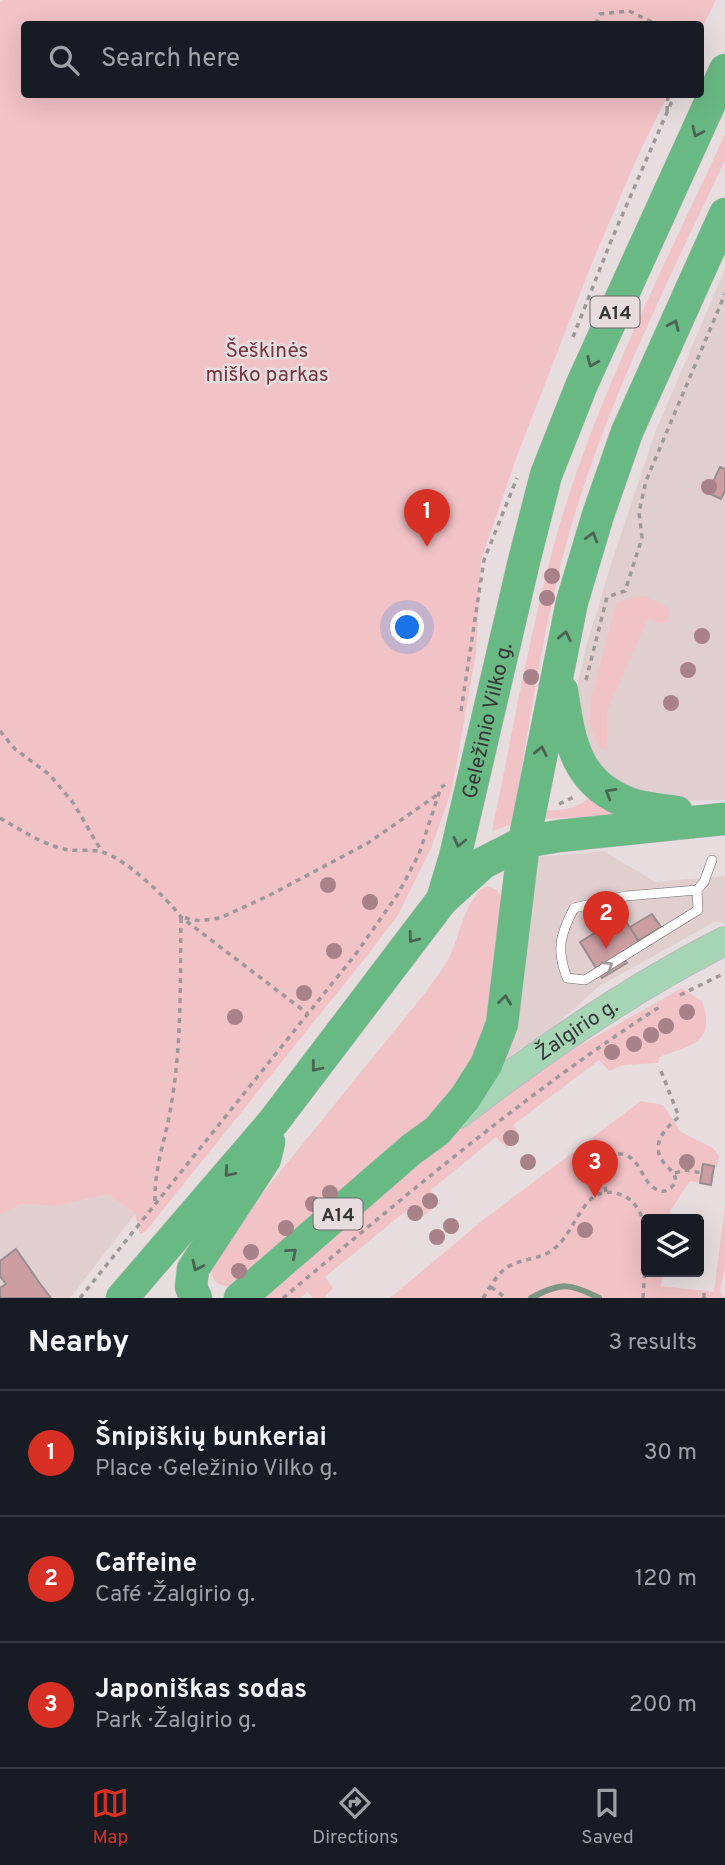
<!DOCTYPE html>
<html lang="en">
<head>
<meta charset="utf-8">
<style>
  :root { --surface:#171b24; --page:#20242c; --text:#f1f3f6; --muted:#9ea1a6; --line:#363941; --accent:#d93025 }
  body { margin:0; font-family:Overpass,sans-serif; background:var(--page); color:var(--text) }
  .controls { position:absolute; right:21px; bottom:21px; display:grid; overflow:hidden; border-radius:7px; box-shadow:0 7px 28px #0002 }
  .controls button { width:63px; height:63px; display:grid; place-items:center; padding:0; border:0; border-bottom:2px solid var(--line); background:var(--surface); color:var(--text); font:35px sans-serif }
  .you { position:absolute; left:408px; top:628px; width:24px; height:24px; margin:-18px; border:5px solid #fff; border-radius:50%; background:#1a73e8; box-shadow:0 0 0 10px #1a73e833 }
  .badge { display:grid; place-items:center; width:46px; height:46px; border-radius:50%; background:var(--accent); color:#fff; font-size:23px; font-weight:700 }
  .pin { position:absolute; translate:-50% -58px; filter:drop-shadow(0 2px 4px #0008) }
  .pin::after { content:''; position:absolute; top:37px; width:24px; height:21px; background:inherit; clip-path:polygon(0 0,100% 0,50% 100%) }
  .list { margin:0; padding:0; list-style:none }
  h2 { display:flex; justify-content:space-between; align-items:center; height:91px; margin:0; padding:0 28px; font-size:30px }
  h2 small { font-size:23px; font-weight:400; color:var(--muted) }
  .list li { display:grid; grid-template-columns:46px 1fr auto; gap:21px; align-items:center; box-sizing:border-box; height:126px; padding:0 28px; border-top:2px solid var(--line) }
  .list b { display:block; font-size:26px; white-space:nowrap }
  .list p { margin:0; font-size:23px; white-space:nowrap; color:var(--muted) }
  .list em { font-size:23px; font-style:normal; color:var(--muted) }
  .icon { flex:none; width:38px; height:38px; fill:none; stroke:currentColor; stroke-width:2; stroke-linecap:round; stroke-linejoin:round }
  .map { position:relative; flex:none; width:725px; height:1298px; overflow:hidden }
  .search { position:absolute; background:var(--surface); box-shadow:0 7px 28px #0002; left:21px; right:21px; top:21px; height:77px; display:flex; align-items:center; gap:18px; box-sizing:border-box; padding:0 24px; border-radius:7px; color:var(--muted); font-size:26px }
  .sheet { height:469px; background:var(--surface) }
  nav { display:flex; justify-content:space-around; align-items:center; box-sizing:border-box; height:98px; border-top:2px solid var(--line); background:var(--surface); font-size:19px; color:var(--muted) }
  nav a { display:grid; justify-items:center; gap:4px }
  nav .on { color:var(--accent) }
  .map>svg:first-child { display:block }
</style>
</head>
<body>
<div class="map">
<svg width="725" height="1298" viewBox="0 0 725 1298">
  <rect width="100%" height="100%" fill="#e7ddde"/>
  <path fill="#e1cfd0" d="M 725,269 L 725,800 L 667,801 L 629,794 L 582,749 L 575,697 L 586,647 L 612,561 L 656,430 Z
    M 604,851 L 655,882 L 725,876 L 725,924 L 716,921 L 598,987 L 546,1034 L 506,1062 L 503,1061 L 535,857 Z
    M 108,1194 L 135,1214 L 70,1298 L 0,1298 L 0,1215 L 21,1204 L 57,1206 Z"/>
  <path fill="#f1c2c6" d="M 3,0 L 716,0 L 701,30 L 700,24 L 24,24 L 24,94 L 668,95 L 640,151 L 592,263 L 517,456 L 481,560 L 476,653 L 452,789 L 432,846 L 398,915 L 366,957 L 145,1232 L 140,1234 L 135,1214 L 108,1194 L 57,1206 L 21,1204 L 0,1215 L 0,2 Z
    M 725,134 L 725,160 C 667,283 605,406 568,537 C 542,631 529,728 512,824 L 492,831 C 513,731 530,629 558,530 C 598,393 666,263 725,134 Z
    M 637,596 L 645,596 L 668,608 L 670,613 L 667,622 L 660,624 L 648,618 L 607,711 L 607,749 L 599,748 L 590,723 L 591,698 L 616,604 Z
    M 594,793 L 624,815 L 540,819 L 541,810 C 560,812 583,808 594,793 Z
    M 487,886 L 497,890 L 502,898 L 492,1022 L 476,1059 L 429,1122 L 231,1287 C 217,1286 211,1280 211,1266 L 262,1194 L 425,993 C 432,982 442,971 448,960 C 460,937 461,912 479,892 L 478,891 Z
    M 682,988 L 702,1001 C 715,1039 697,1044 664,1055 L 659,1058 L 658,1063 L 623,1065 L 609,1071 L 599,1060 L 513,1125 L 520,1136 L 507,1148 L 496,1137 L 431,1190 L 439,1204 L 418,1220 L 407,1210 L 325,1277 L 333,1288 L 324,1298 L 313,1298 L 308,1292 L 300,1298 L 256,1298 L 455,1134 L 542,1067 Z
    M 641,1101 L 663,1105 L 681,1132 L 713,1148 L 719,1157 L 717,1167 L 714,1167 L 711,1185 L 690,1181 L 670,1211 L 669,1219 L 646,1219 L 646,1272 L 663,1272 L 661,1286 L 714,1292 L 725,1206 L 725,1265 L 720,1292 L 725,1298 L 390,1298 L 483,1220 Z"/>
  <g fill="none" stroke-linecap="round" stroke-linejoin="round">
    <path stroke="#7e9784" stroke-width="6" d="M 531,1298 C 561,1282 570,1283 599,1298"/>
  </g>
  <path fill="#cc9ea2" stroke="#978e8f" stroke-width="2" d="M 720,467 L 725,469 L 725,491 L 721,499 L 708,493 Z
    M 652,914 L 661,927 L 638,941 L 630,927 Z
    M 627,923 L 640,943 L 621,954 L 627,963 L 602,978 L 580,942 L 606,926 L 610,934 Z
    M 703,1164 L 714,1166 L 711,1185 L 700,1183 Z
    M 16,1249 L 41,1285 L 51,1298 L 0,1298 L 0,1288 L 6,1284 L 0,1276 L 0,1261 Z"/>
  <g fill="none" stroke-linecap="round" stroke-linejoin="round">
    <g stroke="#6e6667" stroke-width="10">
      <path id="lane" d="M 697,890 L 698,910 L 585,980 L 567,978 C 556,949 560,935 574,908 L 626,896 L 697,890 L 704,882 L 712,860"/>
    </g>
    <g stroke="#bcbbbb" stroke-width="30">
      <g id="primary">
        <path id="s1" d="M 459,1114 C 543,1049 630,989 725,941"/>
      </g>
    </g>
    <g stroke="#bcbbbb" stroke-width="33">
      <g id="highway">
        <path d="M 562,691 C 570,744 576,786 634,805 C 648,809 663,810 677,812"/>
        <path d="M 442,900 L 483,863 L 524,842 L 559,836 L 723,819"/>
        <path id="s2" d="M 122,1298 L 274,1121 L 442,900 L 455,857 L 524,561 L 546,475 L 582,384 L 725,70"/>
        <path d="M 196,1298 L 191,1287 L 193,1269 L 265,1159 L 269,1142"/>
        <path d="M 240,1298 L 412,1149 L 437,1131 L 465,1098 L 486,1065 L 502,1024 L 524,842 L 572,602 L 598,515 L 627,432 L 725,214"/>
      </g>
    </g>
    <path stroke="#9f9898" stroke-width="3.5" stroke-dasharray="5 5" stroke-linecap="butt" d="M 596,24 L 600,14 L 629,11 L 656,24
      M 667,111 L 668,94
      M 573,337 L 611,241 L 675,94
      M 586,680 L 607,597 L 625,591 L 642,538 L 639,512 L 646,481 L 725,294
      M 461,711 L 484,560 L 517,478
      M 0,731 L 15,749 L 50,775 L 74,804 L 102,852
      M 559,804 L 574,797
      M 0,818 C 21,830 45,846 69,850 C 79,851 91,849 102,852 C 125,858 167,898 181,917 L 308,1014
      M 680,995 L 725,973
      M 675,1173 L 686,1170 L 702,1173
      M 606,1192 C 604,1180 593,1157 613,1154 C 642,1150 639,1183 658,1190 C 666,1194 671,1188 676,1182 C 675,1173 671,1171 665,1164 C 649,1146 664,1129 679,1117 L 661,1071
      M 155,1201 C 154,1168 166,1138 171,1106 C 182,1044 180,980 181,917 L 200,921 L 220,918 L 270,895 L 368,843 L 437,795
      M 491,1287 L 506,1298
      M 80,1298 L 355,955 L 398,894 L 419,854 L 441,787 L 445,785
      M 283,1298 C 405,1196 527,1092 661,1006
      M 483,1298 C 490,1288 496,1275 506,1268 C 520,1258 542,1260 555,1248 C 579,1228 584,1178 624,1196 C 637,1202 643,1217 646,1231
      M 643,1298 L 646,1250
      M 704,1298 L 704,1291"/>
    <use href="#lane" stroke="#fff" stroke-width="9"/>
    <use href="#primary" stroke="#a5d5b5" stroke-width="28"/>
    <use href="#highway" stroke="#69b984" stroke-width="32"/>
  </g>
  <g fill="#a88288">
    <circle cx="709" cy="487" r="8"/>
    <circle cx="552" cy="576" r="8"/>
    <circle cx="547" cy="598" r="8"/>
    <circle cx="702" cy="636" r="8"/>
    <circle cx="688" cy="670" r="8"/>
    <circle cx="531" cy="677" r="8"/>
    <circle cx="671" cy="703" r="8"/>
    <circle cx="328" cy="885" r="8"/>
    <circle cx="370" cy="902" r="8"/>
    <circle cx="334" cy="951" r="8"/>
    <circle cx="304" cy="993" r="8"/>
    <circle cx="687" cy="1012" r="8"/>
    <circle cx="235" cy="1017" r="8"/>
    <circle cx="666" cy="1026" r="8"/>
    <circle cx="651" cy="1035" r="8"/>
    <circle cx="634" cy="1044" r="8"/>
    <circle cx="612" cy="1052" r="8"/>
    <circle cx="511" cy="1138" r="8"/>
    <circle cx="528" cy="1162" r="8"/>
    <circle cx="687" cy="1162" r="8"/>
    <circle cx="330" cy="1193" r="8"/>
    <circle cx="430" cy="1201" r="8"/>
    <circle cx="313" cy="1204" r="8"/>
    <circle cx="415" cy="1213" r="8"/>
    <circle cx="451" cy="1226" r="8"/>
    <circle cx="286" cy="1228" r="8"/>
    <circle cx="585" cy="1230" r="8"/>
    <circle cx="437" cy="1237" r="8"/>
    <circle cx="251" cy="1252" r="8"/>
    <circle cx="239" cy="1271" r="8"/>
  </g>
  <defs><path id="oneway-chevron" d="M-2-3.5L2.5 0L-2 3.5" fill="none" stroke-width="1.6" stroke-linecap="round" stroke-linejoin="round" transform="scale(1.75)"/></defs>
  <g stroke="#4a6451">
    <use href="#oneway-chevron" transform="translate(697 132) rotate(115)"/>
    <use href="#oneway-chevron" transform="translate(674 325) rotate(-66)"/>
    <use href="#oneway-chevron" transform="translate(592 362) rotate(114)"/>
    <use href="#oneway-chevron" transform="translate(592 537) rotate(-73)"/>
    <use href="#oneway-chevron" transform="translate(565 636) rotate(-78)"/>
    <use href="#oneway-chevron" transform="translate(541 751) rotate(-78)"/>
    <use href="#oneway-chevron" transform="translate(610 793) rotate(-150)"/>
    <use href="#oneway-chevron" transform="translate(459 842) rotate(103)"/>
    <use href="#oneway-chevron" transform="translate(413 938) rotate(127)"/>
    <use href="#oneway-chevron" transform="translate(505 1000) rotate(-83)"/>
    <use href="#oneway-chevron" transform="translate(316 1067) rotate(128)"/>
    <use href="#oneway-chevron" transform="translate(229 1172) rotate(131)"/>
    <use href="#oneway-chevron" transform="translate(292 1253) rotate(-41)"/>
    <use href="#oneway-chevron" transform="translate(197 1266) rotate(116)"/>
  </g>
  <use stroke="#9c9a9a" href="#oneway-chevron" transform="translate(608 966) rotate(-32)"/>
  <g text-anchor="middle" stroke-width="5" stroke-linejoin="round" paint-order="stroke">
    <g fill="#e7ddde" stroke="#6d6868" stroke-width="2">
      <rect x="590.5" y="296.5" width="49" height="31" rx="5"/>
      <rect x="313.5" y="1198.5" width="49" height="31" rx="5"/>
    </g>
    <g font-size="19" font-weight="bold" fill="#393636">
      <text x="615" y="319">A14</text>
      <text x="338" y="1221">A14</text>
    </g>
    <g font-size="21" fill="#743841" stroke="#e7ddde">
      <text x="267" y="357">Šeškinės<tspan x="267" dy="24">miško parkas</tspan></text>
    </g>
    <g font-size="21" fill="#393636" stroke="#e7ddde">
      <text dy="7" stroke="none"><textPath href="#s2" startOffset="696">Geležinio Vilko g.</textPath></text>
      <text dy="7" stroke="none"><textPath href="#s1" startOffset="145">Žalgirio g.</textPath></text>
    </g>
  </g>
</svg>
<div class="controls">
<button><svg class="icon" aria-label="layers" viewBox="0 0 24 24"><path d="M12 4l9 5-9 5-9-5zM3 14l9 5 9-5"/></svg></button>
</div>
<div class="you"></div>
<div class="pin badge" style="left:427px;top:547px">1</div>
<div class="pin badge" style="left:606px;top:949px">2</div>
<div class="pin badge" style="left:595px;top:1198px">3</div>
<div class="search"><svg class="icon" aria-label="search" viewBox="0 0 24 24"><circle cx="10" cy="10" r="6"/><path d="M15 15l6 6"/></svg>Search here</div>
</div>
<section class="sheet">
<h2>Nearby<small>3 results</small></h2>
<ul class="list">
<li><span class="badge">1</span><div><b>Šnipiškių bunkeriai</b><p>Place · Geležinio Vilko g.</p></div><em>30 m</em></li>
<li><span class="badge">2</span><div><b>Caffeine</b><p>Café · Žalgirio g.</p></div><em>120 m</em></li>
<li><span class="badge">3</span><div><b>Japoniškas sodas</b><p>Park · Žalgirio g.</p></div><em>200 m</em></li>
</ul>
</section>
<nav>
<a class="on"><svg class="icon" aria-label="map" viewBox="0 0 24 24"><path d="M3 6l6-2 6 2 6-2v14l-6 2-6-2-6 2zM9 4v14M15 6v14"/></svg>Map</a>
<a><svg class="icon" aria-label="directions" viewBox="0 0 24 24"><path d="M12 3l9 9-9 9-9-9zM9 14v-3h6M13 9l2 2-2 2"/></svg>Directions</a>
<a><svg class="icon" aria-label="saved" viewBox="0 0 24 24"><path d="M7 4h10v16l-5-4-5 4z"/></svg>Saved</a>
</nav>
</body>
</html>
